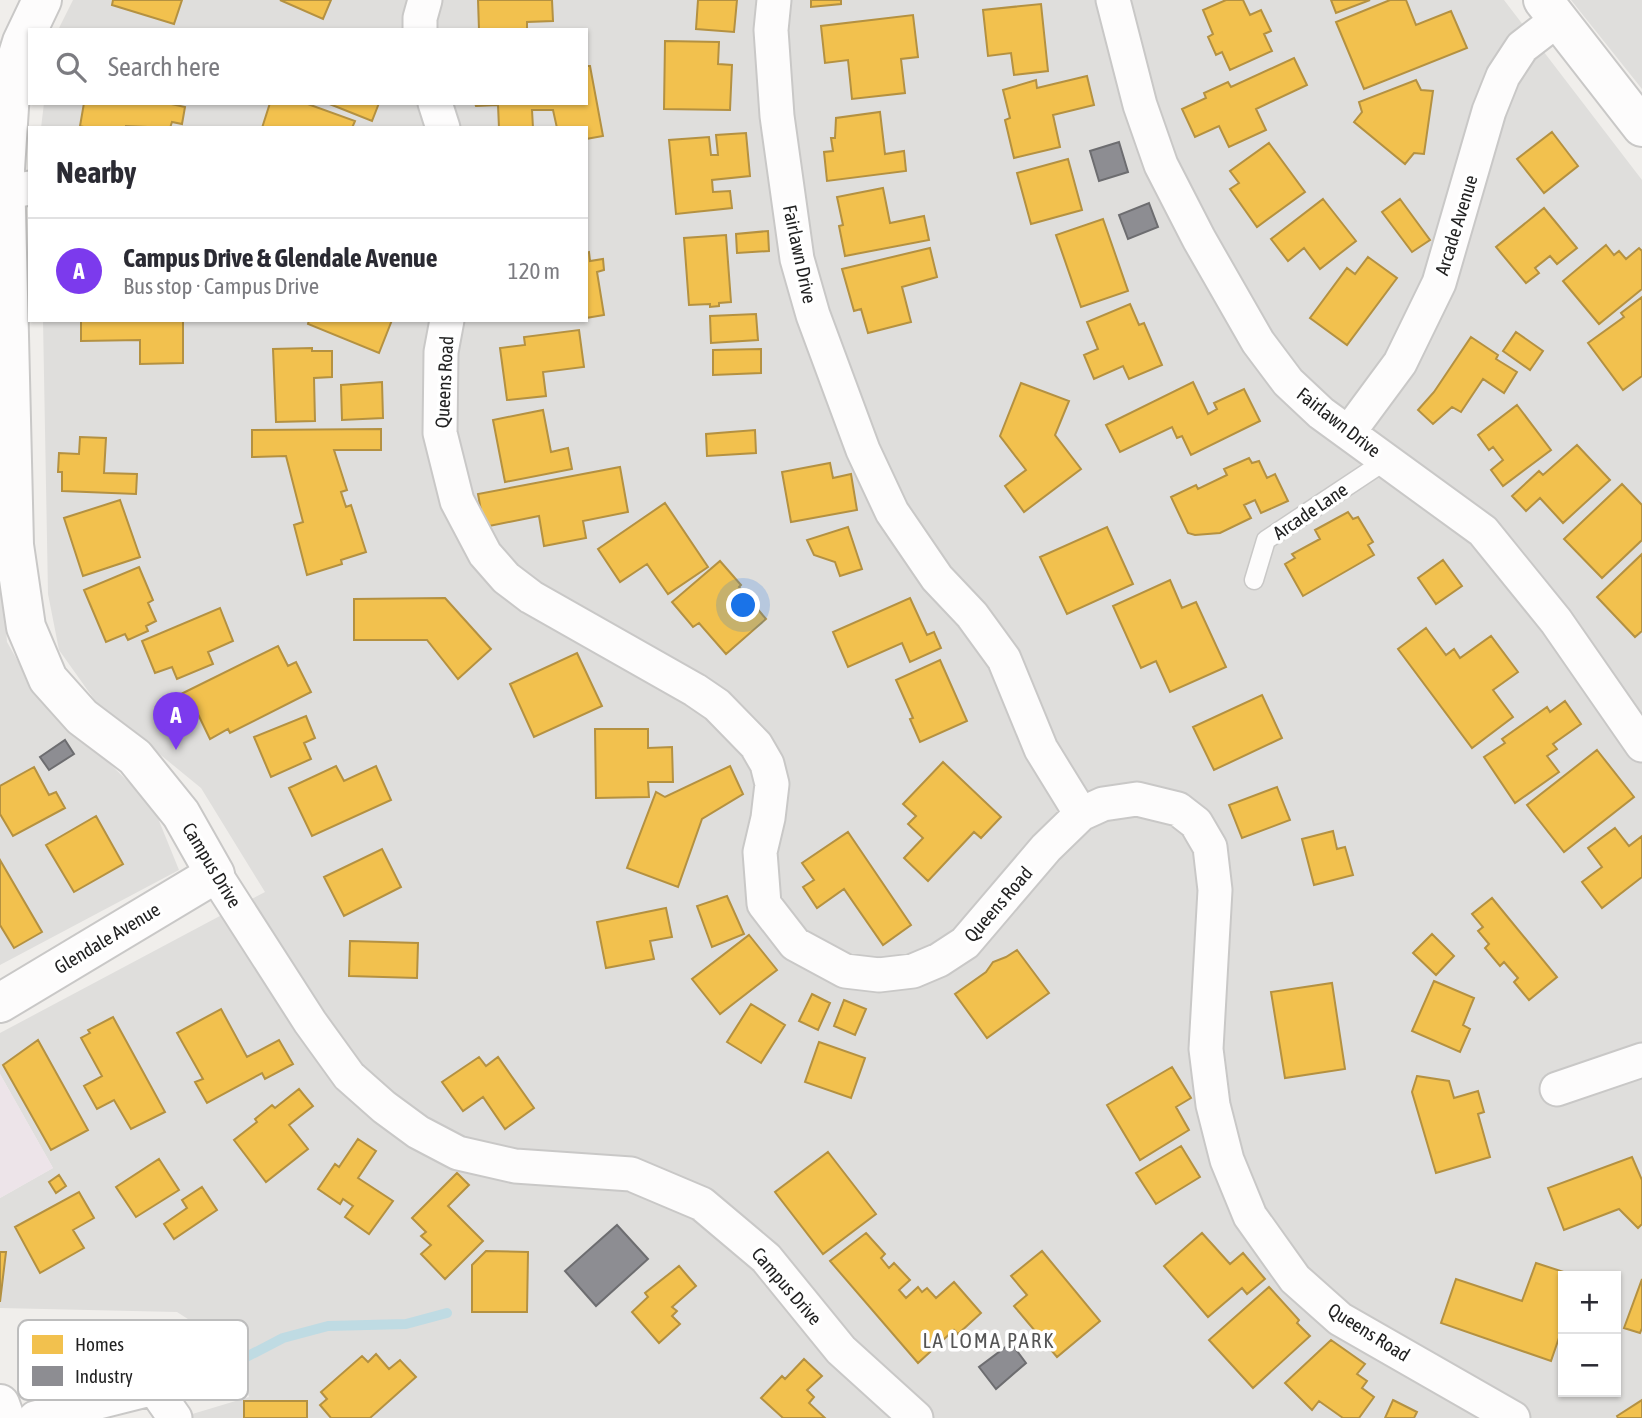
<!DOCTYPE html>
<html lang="en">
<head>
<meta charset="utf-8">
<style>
  :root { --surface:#fff; --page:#f7f7f7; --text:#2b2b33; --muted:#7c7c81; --line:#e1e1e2; --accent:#7c3aed }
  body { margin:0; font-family:"Asap Condensed",sans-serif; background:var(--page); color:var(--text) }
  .controls { position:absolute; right:21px; bottom:21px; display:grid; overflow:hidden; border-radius:0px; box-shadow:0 2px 5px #0004 }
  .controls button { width:63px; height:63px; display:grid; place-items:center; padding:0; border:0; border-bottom:2px solid var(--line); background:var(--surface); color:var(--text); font:35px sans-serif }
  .you { position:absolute; left:744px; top:606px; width:24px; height:24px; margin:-18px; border:5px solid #fff; border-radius:50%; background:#1a73e8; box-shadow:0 0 0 10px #1a73e833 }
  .badge { display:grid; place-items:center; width:46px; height:46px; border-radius:50%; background:var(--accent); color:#fff; font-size:23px; font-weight:700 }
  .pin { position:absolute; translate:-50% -58px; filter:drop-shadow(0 2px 4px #0008) }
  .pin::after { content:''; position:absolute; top:37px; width:24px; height:21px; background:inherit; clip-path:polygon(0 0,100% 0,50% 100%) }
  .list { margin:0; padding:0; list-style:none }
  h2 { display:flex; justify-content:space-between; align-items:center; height:91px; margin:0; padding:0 28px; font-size:30px }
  h2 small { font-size:23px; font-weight:400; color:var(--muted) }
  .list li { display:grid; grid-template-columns:46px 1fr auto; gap:21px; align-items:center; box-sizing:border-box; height:105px; padding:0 28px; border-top:2px solid var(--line) }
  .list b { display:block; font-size:26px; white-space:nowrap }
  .list p { margin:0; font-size:23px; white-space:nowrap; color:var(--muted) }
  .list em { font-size:23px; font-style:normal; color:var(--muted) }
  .icon { flex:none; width:38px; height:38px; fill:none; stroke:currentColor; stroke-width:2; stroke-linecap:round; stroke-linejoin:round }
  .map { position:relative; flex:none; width:1642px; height:1418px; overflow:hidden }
  .search { position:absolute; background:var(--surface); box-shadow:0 2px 5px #0004; left:28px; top:28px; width:560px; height:77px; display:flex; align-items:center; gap:18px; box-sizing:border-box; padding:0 24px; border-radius:0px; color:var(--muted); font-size:26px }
  .panel { position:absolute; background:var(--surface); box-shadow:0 2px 5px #0004; left:28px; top:126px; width:560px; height:196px; border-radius:0px }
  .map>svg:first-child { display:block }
</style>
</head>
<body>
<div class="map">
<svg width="1642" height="1418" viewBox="0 0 1642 1418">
  <rect width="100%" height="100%" fill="#f0eeeb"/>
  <path fill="#dfdedc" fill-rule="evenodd" d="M 73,0 L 1504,0 L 1642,180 L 1642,1418 L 179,1418 L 249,1397 L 236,1353 L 219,1339 L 177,1312 L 0,1308 L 0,1198 L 53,1168 L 0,1074 L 0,1033 L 265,892 L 201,788 L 96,702 L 59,650 L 48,594 L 43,320 L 586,320 L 586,128 L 41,128 L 44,103 L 586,103 L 586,30 L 58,30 ZM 1563,1276 L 1616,1276 L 1616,1392 L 1563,1392 Z
    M 1571,0 L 1642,0 L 1642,89 Z
    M 0,554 L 7,642 L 41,702 L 104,758 L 153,806 L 179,870 L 0,965 Z"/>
  <path fill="#ede4e9" d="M 0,1074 L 53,1168 L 0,1198 Z"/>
  <path fill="#f2c14e" stroke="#b49141" stroke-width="2" d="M 113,0 L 182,0 L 174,24 L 112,5 Z
    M 280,0 L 331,0 L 323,19 Z
    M 478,0 L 552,0 L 553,21 L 527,22 L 527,30 L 479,30 Z
    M 698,0 L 737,0 L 734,32 L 696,29 Z
    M 811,0 L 841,0 L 841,4 L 811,7 Z
    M 1226,0 L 1243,0 L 1250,15 L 1261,10 L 1271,31 L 1264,34 L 1272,51 L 1230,70 L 1222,52 L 1216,55 L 1208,37 L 1213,34 L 1203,10 Z
    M 1331,0 L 1370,0 L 1336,13 Z
    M 1390,0 L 1406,0 L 1416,25 L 1451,11 L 1467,48 L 1364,89 L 1336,22 Z
    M 1041,4 L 1048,71 L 1014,75 L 1011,53 L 988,56 L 983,10 Z
    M 913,15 L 918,57 L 901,59 L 905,93 L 852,99 L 848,60 L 825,63 L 821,26 Z
    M 665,41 L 719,42 L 718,64 L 732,65 L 730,110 L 664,109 Z
    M 1294,58 L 1307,85 L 1256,109 L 1266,130 L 1229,147 L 1219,126 L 1195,137 L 1182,109 L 1206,98 L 1204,93 L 1228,82 L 1231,87 Z
    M 586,66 L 590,66 L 603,136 L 586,139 L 586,128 L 557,128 L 553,110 L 532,110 L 533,128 L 499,128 L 498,105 L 476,106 L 475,103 L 586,103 Z
    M 1087,76 L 1094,105 L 1053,115 L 1060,147 L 1014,158 L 1005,120 L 1010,118 L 1003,90 L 1036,80 L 1037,88 Z
    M 1416,80 L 1421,90 L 1433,91 L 1424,154 L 1414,153 L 1405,164 L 1354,122 L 1362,112 L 1359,102 Z
    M 84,103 L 167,103 L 185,107 L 182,124 L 172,122 L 170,128 L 126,126 L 126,128 L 87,128 L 80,126 Z
    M 270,103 L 305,103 L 355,121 L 352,128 L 262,128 Z
    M 327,103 L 379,103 L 372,121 Z
    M 880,112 L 885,154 L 904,151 L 906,171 L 827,181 L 824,152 L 833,151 L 831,138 L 835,138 L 836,118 Z
    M 1552,132 L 1578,166 L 1544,193 L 1517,159 Z
    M 746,133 L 750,176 L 712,180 L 713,192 L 730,191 L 732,208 L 676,214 L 669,140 L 709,137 L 711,155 L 718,155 L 716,135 Z
    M 1269,143 L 1305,192 L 1257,227 L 1230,189 L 1239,183 L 1230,171 Z
    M 1068,159 L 1082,210 L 1031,224 L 1017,173 Z
    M 883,188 L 890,223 L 924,216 L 929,240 L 845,256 L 839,226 L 843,225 L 837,197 Z
    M 1323,199 L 1356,241 L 1320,269 L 1304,248 L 1288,261 L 1271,239 Z
    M 1400,199 L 1430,240 L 1412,252 L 1382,212 Z
    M 1544,208 L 1577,248 L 1557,264 L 1550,256 L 1535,268 L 1539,273 L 1526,283 L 1496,247 Z
    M 1103,219 L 1128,291 L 1081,307 L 1056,235 Z
    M 768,231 L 769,251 L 737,253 L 736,234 Z
    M 726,235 L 731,302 L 719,303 L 719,306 L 710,307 L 710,304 L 689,305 L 684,238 Z
    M 1606,245 L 1614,255 L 1619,251 L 1626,259 L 1639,248 L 1642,251 L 1642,289 L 1599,324 L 1563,281 Z
    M 930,248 L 937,277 L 902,287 L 911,322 L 868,333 L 861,309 L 854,311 L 842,269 Z
    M 589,252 L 590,261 L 603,259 L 604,270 L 597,272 L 604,315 L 586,318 L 586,253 Z
    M 1368,257 L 1397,278 L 1347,345 L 1310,318 L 1347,268 L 1355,274 Z
    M 1642,297 L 1642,376 L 1623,390 L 1588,343 L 1624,317 L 1621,313 Z
    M 1130,304 L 1139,325 L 1144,323 L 1162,365 L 1129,379 L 1123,366 L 1094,379 L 1084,355 L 1098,349 L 1087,322 Z
    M 756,314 L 758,340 L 711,343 L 710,316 Z
    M 81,320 L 183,320 L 183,363 L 140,364 L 140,340 L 81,341 Z
    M 309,320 L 392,320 L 379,353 L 308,324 Z
    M 579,330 L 584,367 L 543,372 L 546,396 L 507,400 L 500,348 L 525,345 L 524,337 Z
    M 1516,332 L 1543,351 L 1530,370 L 1503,351 Z
    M 1471,337 L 1498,355 L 1496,359 L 1517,372 L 1504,393 L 1483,379 L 1461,412 L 1452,407 L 1433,424 L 1418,410 L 1434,392 Z
    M 312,348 L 312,351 L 332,351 L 332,377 L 314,378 L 315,421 L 276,422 L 273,349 Z
    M 761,349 L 761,373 L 713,375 L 713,350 Z
    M 382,382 L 383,418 L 342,420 L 341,385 Z
    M 1193,382 L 1208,414 L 1217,409 L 1214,403 L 1244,389 L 1260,421 L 1191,455 L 1182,436 L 1177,438 L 1172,427 L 1120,452 L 1106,425 Z
    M 1021,383 L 1069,401 L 1055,435 L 1081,469 L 1024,512 L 1005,486 L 1026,470 L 1000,436 Z
    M 1517,405 L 1551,450 L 1503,486 L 1491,470 L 1503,460 L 1493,447 L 1489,450 L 1478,435 Z
    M 543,410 L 551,452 L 568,448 L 572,469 L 505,482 L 493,420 Z
    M 381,429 L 381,450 L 334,450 L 347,490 L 341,492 L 346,507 L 351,505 L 366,552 L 341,560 L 342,564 L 307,575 L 294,525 L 303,522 L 286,456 L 252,457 L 252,430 Z
    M 755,430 L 756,453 L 707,456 L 706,434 Z
    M 80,437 L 106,438 L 104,473 L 137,474 L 136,494 L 62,491 L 62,472 L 58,472 L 59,453 L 79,454 Z
    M 1577,445 L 1610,480 L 1563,523 L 1540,498 L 1526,511 L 1512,496 L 1539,471 L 1543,475 Z
    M 1249,458 L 1252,463 L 1259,461 L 1267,478 L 1275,474 L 1288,501 L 1261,513 L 1255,500 L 1244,505 L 1251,518 L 1220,533 L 1195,535 L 1188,533 L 1171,497 L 1196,485 L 1198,489 L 1227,475 L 1224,469 Z
    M 830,463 L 833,478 L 851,474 L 857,510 L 791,522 L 782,472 Z
    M 620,467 L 628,512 L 583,521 L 586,538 L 544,546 L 539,516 L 484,527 L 478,494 Z
    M 1622,484 L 1642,505 L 1642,540 L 1602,578 L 1564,539 Z
    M 120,500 L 140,557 L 83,576 L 64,518 Z
    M 665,503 L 708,567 L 668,594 L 647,564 L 620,582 L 598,549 Z
    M 1348,512 L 1353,519 L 1358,517 L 1373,542 L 1368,545 L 1374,555 L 1303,596 L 1285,564 L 1295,558 L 1292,554 L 1320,539 L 1315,530 Z
    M 848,527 L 862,569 L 840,576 L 835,562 L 814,555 L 807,540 Z
    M 1107,527 L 1133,584 L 1067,614 L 1040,557 Z
    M 1642,554 L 1642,631 L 1635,637 L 1597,597 Z
    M 1443,560 L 1462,586 L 1436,604 L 1418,578 Z
    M 720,561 L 741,585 L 739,587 L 766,619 L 726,654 L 699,623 L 693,627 L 672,602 Z
    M 139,567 L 153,600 L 148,603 L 156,621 L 146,626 L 148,631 L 128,640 L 125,634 L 106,642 L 84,590 Z
    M 1170,580 L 1182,608 L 1196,602 L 1226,667 L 1170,692 L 1156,661 L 1141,668 L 1113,606 Z
    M 445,598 L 491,649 L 458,679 L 427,640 L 354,640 L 354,599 Z
    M 910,598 L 927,635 L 934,632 L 941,648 L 910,662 L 902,643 L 848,667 L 833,632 Z
    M 220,608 L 233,641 L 208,652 L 213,664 L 177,679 L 172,667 L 155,673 L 142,641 Z
    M 1426,628 L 1446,655 L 1454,649 L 1460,658 L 1491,636 L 1518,672 L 1493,690 L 1513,717 L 1472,748 L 1398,649 Z
    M 278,646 L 288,666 L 296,662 L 311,692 L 230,733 L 228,729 L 210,739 L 195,708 L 188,712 L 179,695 Z
    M 577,653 L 602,706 L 534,737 L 510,684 Z
    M 940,660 L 967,721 L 920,742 L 910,719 L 913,718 L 896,680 Z
    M 1262,695 L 1282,738 L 1214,770 L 1193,727 Z
    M 1565,701 L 1581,724 L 1553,744 L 1557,749 L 1547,756 L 1559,772 L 1515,803 L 1484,757 L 1505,743 L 1502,739 L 1547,707 L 1550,712 Z
    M 306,716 L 315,738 L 304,743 L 311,759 L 271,777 L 254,737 Z
    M 595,729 L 648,729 L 648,748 L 672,747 L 673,782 L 648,782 L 649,797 L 596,798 Z
    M 1597,750 L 1634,797 L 1564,852 L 1527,805 Z
    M 943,762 L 1001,817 L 981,838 L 974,832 L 928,881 L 904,858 L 923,838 L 908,824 L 916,816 L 903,804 Z
    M 336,766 L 344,781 L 376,766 L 391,800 L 312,836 L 289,788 Z
    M 730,766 L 743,794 L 702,819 L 678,887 L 627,868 L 656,792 L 665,797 Z
    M 34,767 L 49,795 L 56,792 L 65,808 L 13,836 L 0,814 L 0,786 Z
    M 1277,787 L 1290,820 L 1242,838 L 1229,805 Z
    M 96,816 L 123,864 L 74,892 L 46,845 Z
    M 1615,828 L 1629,846 L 1642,836 L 1642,877 L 1602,908 L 1582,882 L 1602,867 L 1588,848 Z
    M 1333,831 L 1337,849 L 1345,847 L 1353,875 L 1314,885 L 1302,839 Z
    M 848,832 L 911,925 L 883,945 L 844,889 L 817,908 L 803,887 L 814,880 L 802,863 Z
    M 382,849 L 401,887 L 344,916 L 324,877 Z
    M 0,860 L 42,932 L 14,948 L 0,925 Z
    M 727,896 L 744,934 L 712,947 L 697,906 Z
    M 1492,898 L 1557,977 L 1529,1000 L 1514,982 L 1518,978 L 1504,962 L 1500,966 L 1485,948 L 1489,944 L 1478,931 L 1483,927 L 1472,914 Z
    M 666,908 L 672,937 L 650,941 L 654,959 L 606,968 L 597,922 Z
    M 1432,934 L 1454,956 L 1436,975 L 1413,953 Z
    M 749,935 L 777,970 L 720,1014 L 692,979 Z
    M 350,941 L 418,943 L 417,978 L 349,976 Z
    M 1017,950 L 1049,993 L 987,1038 L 955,994 L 986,972 L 993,962 L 1006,957 Z
    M 1434,981 L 1474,998 L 1463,1025 L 1470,1029 L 1460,1052 L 1412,1031 Z
    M 1332,983 L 1345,1069 L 1285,1078 L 1271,992 Z
    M 812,994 L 830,1003 L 818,1030 L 799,1021 Z
    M 844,1000 L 866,1009 L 855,1035 L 834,1026 Z
    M 751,1004 L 785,1025 L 761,1063 L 727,1042 Z
    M 221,1009 L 247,1057 L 279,1040 L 293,1064 L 265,1079 L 262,1073 L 207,1103 L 195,1082 L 203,1079 L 177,1033 Z
    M 113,1017 L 165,1112 L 131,1129 L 114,1100 L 97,1109 L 84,1086 L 102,1076 L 81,1038 L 90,1033 L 88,1030 Z
    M 38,1040 L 88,1130 L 51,1150 L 3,1065 Z
    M 819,1042 L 865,1058 L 851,1098 L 805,1082 Z
    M 479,1057 L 486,1066 L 498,1057 L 534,1108 L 505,1129 L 483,1097 L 463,1111 L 442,1082 Z
    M 1172,1067 L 1191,1098 L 1176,1107 L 1189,1130 L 1140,1160 L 1107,1105 Z
    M 1417,1076 L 1449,1081 L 1454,1098 L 1478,1091 L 1484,1112 L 1478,1114 L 1490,1157 L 1436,1173 L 1412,1092 Z
    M 299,1089 L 313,1106 L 289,1125 L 308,1149 L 266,1182 L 234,1140 L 257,1122 L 255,1119 L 272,1105 L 275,1108 Z
    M 358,1139 L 376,1151 L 358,1178 L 393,1201 L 369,1234 L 345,1217 L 353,1206 L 343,1199 L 340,1204 L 318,1189 L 335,1164 L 339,1167 Z
    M 1181,1146 L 1200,1177 L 1156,1204 L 1136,1173 Z
    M 828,1152 L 876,1214 L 823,1254 L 775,1192 Z
    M 1632,1157 L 1642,1180 L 1642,1224 L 1638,1228 L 1619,1209 L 1564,1230 L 1548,1188 Z
    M 159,1159 L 179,1190 L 136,1217 L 116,1187 Z
    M 457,1173 L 469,1185 L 448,1206 L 483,1241 L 445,1279 L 421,1254 L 431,1245 L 421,1236 L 426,1232 L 412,1218 Z
    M 59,1175 L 66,1186 L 56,1193 L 49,1182 Z
    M 202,1187 L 217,1210 L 174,1239 L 164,1224 L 187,1208 L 182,1200 Z
    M 79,1192 L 94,1218 L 73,1230 L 84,1248 L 40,1273 L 15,1227 Z
    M 866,1233 L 885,1254 L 881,1258 L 889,1268 L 894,1263 L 910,1280 L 899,1290 L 906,1298 L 918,1287 L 922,1292 L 927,1288 L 936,1298 L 954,1282 L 981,1313 L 958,1334 L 954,1330 L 918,1363 L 830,1261 Z
    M 1202,1233 L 1230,1264 L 1243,1253 L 1265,1279 L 1247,1294 L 1242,1288 L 1208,1317 L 1164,1266 Z
    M 486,1251 L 528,1252 L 527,1312 L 472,1312 L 472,1265 Z
    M 1042,1251 L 1100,1321 L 1057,1357 L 1014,1306 L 1027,1295 L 1011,1276 Z
    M 0,1252 L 6,1252 L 0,1302 Z
    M 1536,1263 L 1576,1276 L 1563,1276 L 1563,1326 L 1551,1361 L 1441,1323 L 1456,1279 L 1522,1301 Z
    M 679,1266 L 696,1286 L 672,1307 L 677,1311 L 672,1316 L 680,1324 L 659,1343 L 632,1312 L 648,1297 L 645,1293 Z
    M 1642,1279 L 1642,1328 L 1640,1333 L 1624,1328 Z
    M 1269,1287 L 1299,1320 L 1297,1323 L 1310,1336 L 1253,1388 L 1209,1340 Z
    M 1331,1340 L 1365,1364 L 1357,1374 L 1367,1381 L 1362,1388 L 1374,1397 L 1359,1418 L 1343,1418 L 1319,1401 L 1312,1410 L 1285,1383 Z
    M 376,1354 L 389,1369 L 400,1360 L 416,1377 L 370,1418 L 331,1418 L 320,1405 L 327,1399 L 321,1392 L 362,1356 L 368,1362 Z
    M 804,1359 L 822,1376 L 807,1390 L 814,1397 L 809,1403 L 825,1418 L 783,1418 L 761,1398 L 782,1376 L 785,1379 Z
    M 1393,1400 L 1417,1412 L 1414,1418 L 1385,1418 Z
    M 1642,1400 L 1642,1418 L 1618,1418 L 1617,1416 Z
    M 244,1401 L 307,1401 L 307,1418 L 244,1418 Z"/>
  <path fill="#8d8d92" stroke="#6d6d70" stroke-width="2" d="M 1119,142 L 1128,172 L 1099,181 L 1090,151 Z
    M 1149,203 L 1158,227 L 1128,239 L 1119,215 Z
    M 65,740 L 74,754 L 49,770 L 40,757 Z
    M 617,1225 L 648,1259 L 596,1306 L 565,1271 Z
    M 1011,1343 L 1026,1363 L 996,1389 L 979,1367 Z"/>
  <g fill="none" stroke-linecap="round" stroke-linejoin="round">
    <path stroke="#bfdbe3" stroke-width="10" d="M 227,1367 L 283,1338 L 328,1326 L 406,1324 L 447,1313"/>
    <g stroke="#c9c8c7" stroke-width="21">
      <path id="service" d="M 1254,580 L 1266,540 L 1388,459
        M 29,1335 L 125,1350 L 154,1388"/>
    </g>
    <g stroke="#c9c8c7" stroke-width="37">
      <path id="minor" d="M 774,0 L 771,30 L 777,116 L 797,259 L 813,315 L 863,450 L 892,512 L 937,578 L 972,615 L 1004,659 L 1041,749 L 1081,814
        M 1113,0 L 1140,105 L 1161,165 L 1199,239 L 1258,342 L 1288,382 L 1321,413 L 1483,531 L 1556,621 L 1642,745
        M 420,30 L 420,18 L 425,0
        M 435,103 L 443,128
        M 0,198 L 7,192 L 30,188
        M 447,320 L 441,352 L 440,433 L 457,501 L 485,554 L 506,578 L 531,597 L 695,690 L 717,705 L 756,745 L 767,764 L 772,784 L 768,818 L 760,852 L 764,904 L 795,944 L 845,971 L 879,975 L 913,971 L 939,960 L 965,943 L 1046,848 L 1081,814 L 1103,804 L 1137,799 L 1178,809 L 1196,823 L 1210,847 L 1215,890 L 1206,1049 L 1213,1105 L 1227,1160 L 1250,1216 L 1295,1279 L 1340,1319 L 1513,1418
        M 1349,432 L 1400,363 L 1439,283 L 1489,111 L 1503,76 L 1522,47 L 1557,20
        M 215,874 L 310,1022 L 349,1076 L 384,1107 L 418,1132 L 458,1153 L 515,1166 L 631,1174 L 702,1204 L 766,1258 L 841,1350 L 916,1418
        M 1557,1089 L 1642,1060
        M 35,1418 L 154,1388 L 175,1418"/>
    </g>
    <g stroke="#c9c8c7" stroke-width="42">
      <path id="tertiary" d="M 1543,0 L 1642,127
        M 0,1003 L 215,874 L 181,814 L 135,757 L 82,717 L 48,679 L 26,627 L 14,545 L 5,169 L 11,77 L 22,42 L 42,0
        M 0,1404 L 5,1418"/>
    </g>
    <use href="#service" stroke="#fdfcfc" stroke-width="18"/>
    <use href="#minor" stroke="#fdfcfc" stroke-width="33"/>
    <use href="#tertiary" stroke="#fdfcfc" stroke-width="38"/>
  </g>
  <g text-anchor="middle" stroke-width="7" stroke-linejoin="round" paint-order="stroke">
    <g font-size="19" fill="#222" stroke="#fff">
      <text transform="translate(1456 225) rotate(-73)" y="7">Arcade Avenue</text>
      <text transform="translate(800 254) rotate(78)" y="7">Fairlawn Drive</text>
      <text transform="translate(444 382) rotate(-87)" y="7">Queens Road</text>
      <text transform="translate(1339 422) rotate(38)" y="7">Fairlawn Drive</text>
      <text transform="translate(1310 511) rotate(-34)" y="7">Arcade Lane</text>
      <text transform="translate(212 865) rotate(59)" y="7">Campus Drive</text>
      <text transform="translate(998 904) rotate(-49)" y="7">Queens Road</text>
      <text transform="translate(107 938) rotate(-31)" y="7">Glendale Avenue</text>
      <text transform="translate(787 1286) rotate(49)" y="7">Campus Drive</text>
      <text transform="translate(1369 1332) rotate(32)" y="7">Queens Road</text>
    </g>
    <g font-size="21" letter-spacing="2" fill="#555" stroke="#fff">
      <text x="989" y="1348">LA LOMA PARK</text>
    </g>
  </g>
  <rect x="18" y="1320" width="230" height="80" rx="10" fill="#fff" stroke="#bdbdbd" stroke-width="2"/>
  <rect x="32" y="1335" width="31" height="19" fill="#f2c14e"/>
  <rect x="32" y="1366" width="31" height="20" fill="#8d8d92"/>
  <g font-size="19" fill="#222">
    <text x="75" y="1351">Homes</text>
    <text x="75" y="1383">Industry</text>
  </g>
</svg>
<div class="controls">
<button>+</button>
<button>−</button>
</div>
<div class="you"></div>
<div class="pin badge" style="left:176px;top:750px">A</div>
<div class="search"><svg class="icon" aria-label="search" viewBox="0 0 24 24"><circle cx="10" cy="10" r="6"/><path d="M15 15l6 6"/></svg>Search here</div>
<section class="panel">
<h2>Nearby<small></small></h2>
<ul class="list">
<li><span class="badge">A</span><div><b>Campus Drive &amp; Glendale Avenue</b><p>Bus stop · Campus Drive</p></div><em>120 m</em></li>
</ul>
</section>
</div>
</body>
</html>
